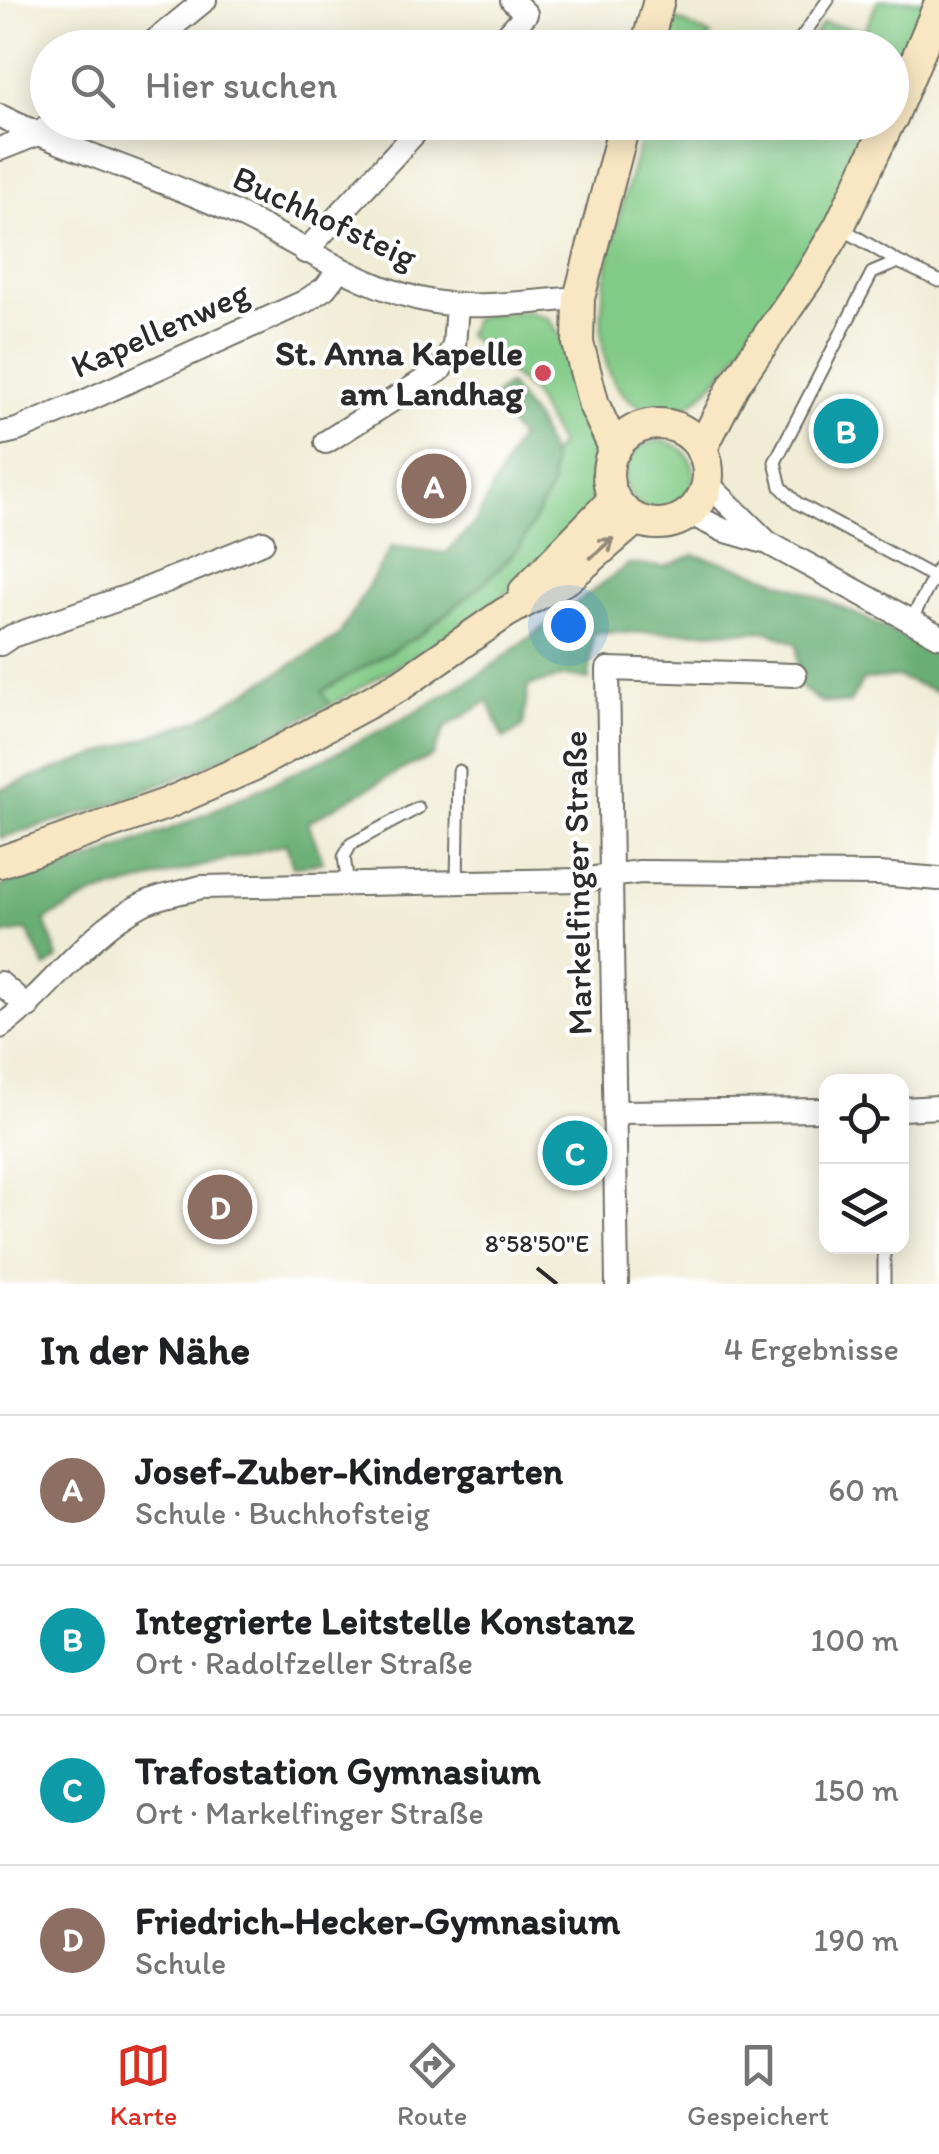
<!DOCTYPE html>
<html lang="de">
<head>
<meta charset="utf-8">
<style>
  :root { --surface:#fff; --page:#f2f2f2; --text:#202124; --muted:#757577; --line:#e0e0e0; --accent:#d93025 }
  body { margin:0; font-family:Itim,sans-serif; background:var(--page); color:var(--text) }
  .controls { position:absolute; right:30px; bottom:30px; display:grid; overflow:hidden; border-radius:20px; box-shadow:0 5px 25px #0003 }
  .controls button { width:90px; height:90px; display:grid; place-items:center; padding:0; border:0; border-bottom:2px solid var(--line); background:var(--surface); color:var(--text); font:50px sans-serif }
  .you { position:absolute; left:568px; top:625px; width:35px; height:35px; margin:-25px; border:8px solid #fff; border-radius:50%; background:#1a73e8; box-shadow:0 0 0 15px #1a73e833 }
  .badge { display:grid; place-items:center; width:65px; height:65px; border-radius:50%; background:var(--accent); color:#fff; font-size:32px; font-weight:700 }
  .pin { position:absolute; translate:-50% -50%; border:5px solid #fff; box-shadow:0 2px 10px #0006 }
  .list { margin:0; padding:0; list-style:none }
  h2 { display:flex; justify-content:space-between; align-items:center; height:130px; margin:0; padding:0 40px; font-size:42px }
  h2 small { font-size:32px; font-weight:400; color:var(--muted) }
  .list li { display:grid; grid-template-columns:65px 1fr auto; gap:30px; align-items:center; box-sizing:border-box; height:150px; padding:0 40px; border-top:2px solid var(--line) }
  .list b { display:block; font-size:38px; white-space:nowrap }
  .list p { margin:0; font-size:32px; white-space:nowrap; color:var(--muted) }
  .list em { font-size:32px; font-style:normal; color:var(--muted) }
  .icon { flex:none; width:55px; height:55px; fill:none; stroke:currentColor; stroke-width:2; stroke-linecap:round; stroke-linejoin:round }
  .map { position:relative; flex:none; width:939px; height:1284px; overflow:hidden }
  .search { position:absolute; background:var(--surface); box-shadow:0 5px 25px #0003; left:30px; right:30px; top:30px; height:110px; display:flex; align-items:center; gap:25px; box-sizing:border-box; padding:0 35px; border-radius:55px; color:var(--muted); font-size:38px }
  .sheet { height:730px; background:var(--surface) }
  nav { display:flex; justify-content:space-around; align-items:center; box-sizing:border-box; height:140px; border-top:2px solid var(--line); background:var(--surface); font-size:28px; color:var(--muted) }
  nav a { display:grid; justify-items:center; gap:5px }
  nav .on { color:var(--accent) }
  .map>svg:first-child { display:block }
</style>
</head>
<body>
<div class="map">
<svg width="939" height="1284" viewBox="0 0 939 1284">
  <rect width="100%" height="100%" fill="#fff"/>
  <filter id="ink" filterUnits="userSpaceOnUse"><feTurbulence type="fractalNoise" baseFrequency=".01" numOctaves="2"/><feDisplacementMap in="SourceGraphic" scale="20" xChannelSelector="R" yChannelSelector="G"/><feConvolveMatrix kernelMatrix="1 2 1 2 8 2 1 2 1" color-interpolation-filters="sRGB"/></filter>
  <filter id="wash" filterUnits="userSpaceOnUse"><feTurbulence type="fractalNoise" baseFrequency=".0048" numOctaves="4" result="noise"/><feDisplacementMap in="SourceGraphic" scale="40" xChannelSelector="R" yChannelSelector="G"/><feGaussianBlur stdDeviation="2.25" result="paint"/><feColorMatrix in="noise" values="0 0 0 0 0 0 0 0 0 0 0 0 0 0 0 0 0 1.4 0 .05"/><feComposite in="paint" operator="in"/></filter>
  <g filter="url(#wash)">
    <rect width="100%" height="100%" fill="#f0ecd5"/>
    <path fill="#82cb87" stroke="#567b59" stroke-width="2.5" d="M 878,0 L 927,0 L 892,88 L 892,48 L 804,48 L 823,23 L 865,30 Z
      M 673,18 L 711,36 L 705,47 L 666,47 Z
      M 795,122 L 809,128 L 813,123 L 877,123 C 858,160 841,202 818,238 C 798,270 775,300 753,331 C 737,354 713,390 689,405 C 670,417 650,413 633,402 C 563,356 629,187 646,123 Z
      M 527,311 L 548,318 L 561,337 L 578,402 L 594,437 L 598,453 L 597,490 L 591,506 L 576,525 L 500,599 L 433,645 L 330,705 L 321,692 L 421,634 L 484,583 L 520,547 L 552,486 L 550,455 L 560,445 L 531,392 L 467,335 L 473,320 L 482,316 Z
      M624 476a35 35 0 1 1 70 0a35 35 0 1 1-70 0Z"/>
    <path fill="#69af74" stroke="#4a6d50" stroke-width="2.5" d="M 508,384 L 538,424 L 551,458 L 552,486 L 520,547 L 484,583 L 421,634 L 322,691 L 330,705 L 200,769 L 105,807 L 0,838 L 0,789 L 200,719 L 338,637 L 392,546 L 446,553 L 474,524 L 519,437 L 489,400 Z
      M 694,555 C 771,572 868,618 939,655 L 939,692 L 897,677 L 863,680 L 849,704 L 821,702 L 799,686 L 797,644 L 768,631 L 593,633 L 589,680 L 566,676 L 528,686 L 523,727 L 504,739 L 488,701 L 445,728 L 433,756 L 407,767 L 308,822 L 323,862 L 293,867 L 286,844 L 93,895 L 45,920 L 58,958 L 46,968 L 27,930 L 0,935 L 0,886 L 84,862 L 186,823 L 338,752 L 416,712 L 483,672 L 629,564 L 664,567 Z"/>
  </g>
  <g filter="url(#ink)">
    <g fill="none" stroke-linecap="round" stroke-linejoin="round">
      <g stroke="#706f66" stroke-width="15">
        <path id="lane" d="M 794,48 L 828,0
          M 843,229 L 898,262
          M 934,577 L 797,503 L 781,487 L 775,462 L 872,273 L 898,262 L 939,281
          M 910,622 L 939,567
          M 457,882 L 459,771
          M 348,884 L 344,857 L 351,844 L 418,808
          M 884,1246 L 884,1284"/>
      </g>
      <g stroke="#706f66" stroke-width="26">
        <path id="street" d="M 146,48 L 205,0
          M 495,48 L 526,14 L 512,0
          M 0,116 C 75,153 157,176 233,212 C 301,243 359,289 434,302 C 481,310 533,301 579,298
          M 0,149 L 38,134 L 53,122
          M 305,252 L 425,122
          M 0,434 L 17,430 L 81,403 L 304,302 L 325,288 L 339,270
          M 326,442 L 440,370 L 454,346 L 457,305
          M 707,483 L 768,543 L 939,636
          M 689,513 L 723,530 L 764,542
          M 0,644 L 12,636 L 134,594 L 263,542
          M 0,983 L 28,1007
          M 0,1027 C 51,991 85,934 141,905 C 159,895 182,893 201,887 L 580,880 L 640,872 L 880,874 L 939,879
          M 902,1109 L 939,1107
          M 616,1112 L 826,1110
          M 617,1284 L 608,669 L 795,675"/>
      </g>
      <g stroke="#706f66" stroke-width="34">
        <path id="secondary" d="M 646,48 L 659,0
          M 892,118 L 939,5
          M608 474a50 50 0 1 1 100 0a50 50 0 1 1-100 0Z
          M 615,450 L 594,405 L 578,343 L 579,298 L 625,122
          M 701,450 L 734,385 L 810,275 L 839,227 L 889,122
          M 524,592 L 614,499
          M 0,862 L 166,804 L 252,766 L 401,685 L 505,613 L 568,578 L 636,519"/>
      </g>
      <use href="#lane" stroke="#fff" stroke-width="11"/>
      <use href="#street" stroke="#fff" stroke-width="22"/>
      <use href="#secondary" stroke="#f9e7c3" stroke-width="30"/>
    </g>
    <defs><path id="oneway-shaft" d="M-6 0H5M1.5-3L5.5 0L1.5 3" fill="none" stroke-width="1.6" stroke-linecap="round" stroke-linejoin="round" transform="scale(2.5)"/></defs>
    <use stroke="#928977" href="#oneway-shaft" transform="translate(602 548) rotate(-41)"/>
  </g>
  <path fill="none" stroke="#2b2b2b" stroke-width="4" d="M 537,1268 L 557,1284"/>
  <circle fill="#d1495b" stroke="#fff" stroke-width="4" cx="543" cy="373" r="10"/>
  <g text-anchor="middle" stroke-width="8" stroke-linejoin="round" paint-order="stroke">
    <g font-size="35" fill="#2b2b2b" stroke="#fff">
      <text transform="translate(325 217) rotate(25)" y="12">Buchhofsteig</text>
      <text transform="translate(160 329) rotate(-24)" y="12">Kapellenweg</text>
      <text transform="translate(577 883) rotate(-91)" y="12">Markelfinger Straße</text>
    </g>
    <g font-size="35" font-weight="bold" fill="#2b2b2b" stroke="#fff" text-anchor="end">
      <text x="523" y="365">St. Anna Kapelle<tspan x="523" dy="40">am Landhag</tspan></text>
    </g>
  </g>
  <g font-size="25" text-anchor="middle" fill="#2b2b2b" stroke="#fff" stroke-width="8" stroke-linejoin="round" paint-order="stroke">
    <text x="537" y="1252">8°58'50"E</text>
  </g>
</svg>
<div class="controls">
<button><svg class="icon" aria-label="locate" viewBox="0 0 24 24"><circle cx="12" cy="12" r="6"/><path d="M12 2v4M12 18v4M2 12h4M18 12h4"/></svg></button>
<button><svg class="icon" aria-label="layers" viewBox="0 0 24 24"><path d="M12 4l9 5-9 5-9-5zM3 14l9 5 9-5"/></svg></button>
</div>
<div class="you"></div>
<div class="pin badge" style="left:434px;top:486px;background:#8d6e63">A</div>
<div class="pin badge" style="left:846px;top:431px;background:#0f9aa8">B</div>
<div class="pin badge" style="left:575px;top:1153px;background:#0f9aa8">C</div>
<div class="pin badge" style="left:220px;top:1207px;background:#8d6e63">D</div>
<div class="search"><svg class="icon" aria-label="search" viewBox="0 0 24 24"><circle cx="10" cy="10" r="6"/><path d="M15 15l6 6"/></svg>Hier suchen</div>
</div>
<section class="sheet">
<h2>In der Nähe<small>4 Ergebnisse</small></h2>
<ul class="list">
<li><span class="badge" style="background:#8d6e63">A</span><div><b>Josef-Zuber-Kindergarten</b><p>Schule · Buchhofsteig</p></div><em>60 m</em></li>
<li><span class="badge" style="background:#0f9aa8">B</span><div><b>Integrierte Leitstelle Konstanz</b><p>Ort · Radolfzeller Straße</p></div><em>100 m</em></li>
<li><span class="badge" style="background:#0f9aa8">C</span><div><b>Trafostation Gymnasium</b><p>Ort · Markelfinger Straße</p></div><em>150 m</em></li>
<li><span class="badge" style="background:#8d6e63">D</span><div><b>Friedrich-Hecker-Gymnasium</b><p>Schule</p></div><em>190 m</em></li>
</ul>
</section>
<nav>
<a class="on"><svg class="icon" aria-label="map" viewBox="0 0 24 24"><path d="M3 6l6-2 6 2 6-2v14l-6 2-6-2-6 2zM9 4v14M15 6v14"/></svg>Karte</a>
<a><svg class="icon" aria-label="directions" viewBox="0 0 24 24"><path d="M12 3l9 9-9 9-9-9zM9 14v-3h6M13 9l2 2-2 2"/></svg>Route</a>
<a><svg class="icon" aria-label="saved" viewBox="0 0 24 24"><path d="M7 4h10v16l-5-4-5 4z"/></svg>Gespeichert</a>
</nav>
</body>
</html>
